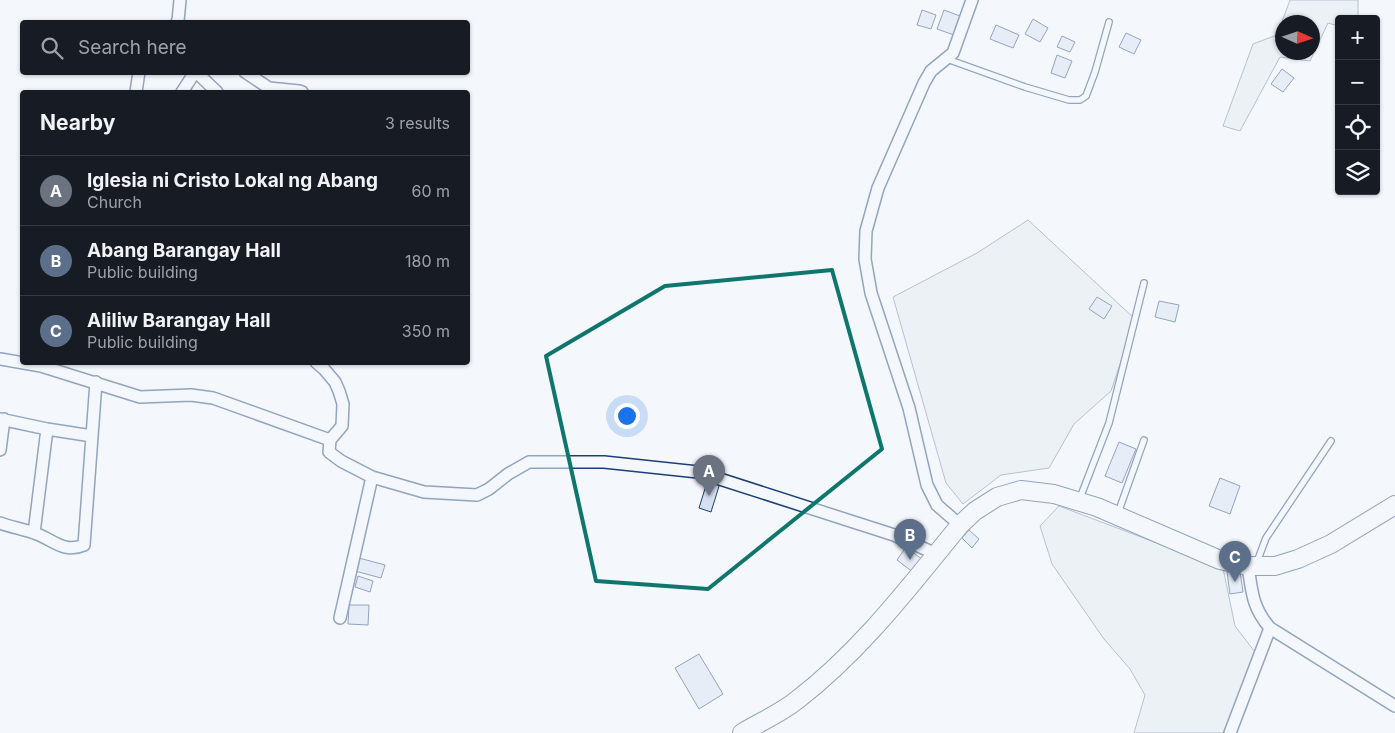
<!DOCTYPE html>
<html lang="en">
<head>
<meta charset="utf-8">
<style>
  :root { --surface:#171b24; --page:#20242c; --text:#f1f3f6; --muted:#9ea1a6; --line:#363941; --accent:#b45309 }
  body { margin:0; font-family:Inter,sans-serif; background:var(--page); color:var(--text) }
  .controls { position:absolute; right:15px; top:15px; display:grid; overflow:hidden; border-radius:5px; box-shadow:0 1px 4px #0004 }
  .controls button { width:45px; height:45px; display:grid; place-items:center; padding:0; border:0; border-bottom:1px solid var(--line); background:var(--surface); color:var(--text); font:25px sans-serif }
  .compass { position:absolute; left:1275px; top:15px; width:45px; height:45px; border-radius:50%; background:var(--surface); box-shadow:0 1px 4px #0004; rotate:93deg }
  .you { position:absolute; left:626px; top:415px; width:18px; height:18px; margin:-12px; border:4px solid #fff; border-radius:50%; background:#1a73e8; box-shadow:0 0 0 8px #1a73e833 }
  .badge { display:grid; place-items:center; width:32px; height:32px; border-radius:50%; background:var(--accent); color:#fff; font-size:16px; font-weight:700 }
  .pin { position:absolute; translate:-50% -41px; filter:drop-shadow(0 1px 2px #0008) }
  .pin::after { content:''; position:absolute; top:26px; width:18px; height:15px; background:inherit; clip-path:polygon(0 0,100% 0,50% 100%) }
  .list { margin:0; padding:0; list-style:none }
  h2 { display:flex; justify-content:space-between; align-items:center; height:65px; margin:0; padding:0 20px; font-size:21px }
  h2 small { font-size:16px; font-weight:400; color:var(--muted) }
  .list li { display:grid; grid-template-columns:32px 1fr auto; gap:15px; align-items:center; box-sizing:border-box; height:70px; padding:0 20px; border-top:1px solid var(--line) }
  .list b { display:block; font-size:19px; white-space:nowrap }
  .list p { margin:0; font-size:16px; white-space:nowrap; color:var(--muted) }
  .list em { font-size:16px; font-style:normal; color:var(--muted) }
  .icon { flex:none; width:28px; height:28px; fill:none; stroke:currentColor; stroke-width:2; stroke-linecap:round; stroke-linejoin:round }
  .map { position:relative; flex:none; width:1395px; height:733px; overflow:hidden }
  .search { position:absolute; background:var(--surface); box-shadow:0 1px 4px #0004; left:20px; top:20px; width:450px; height:55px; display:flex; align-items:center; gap:12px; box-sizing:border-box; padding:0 18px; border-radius:5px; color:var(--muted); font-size:19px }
  .panel { position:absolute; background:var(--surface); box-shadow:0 1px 4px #0004; left:20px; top:90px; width:450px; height:275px; border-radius:5px }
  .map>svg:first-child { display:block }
</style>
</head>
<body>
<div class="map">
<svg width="1395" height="733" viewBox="0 0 1395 733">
  <rect width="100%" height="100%" fill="#f4f7fb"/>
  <path fill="#e3e9f0" stroke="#687fa3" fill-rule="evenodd" d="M 1290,0 L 1358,0 L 1358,19 L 1339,19 L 1339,26 L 1328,23 L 1310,61 L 1280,57 L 1240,131 L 1223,126 L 1253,44 L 1277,35 ZM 1282,22 L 1312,22 L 1312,52 L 1282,52 Z
    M 1028,220 L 1135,319 L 1111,391 L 1074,424 L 1049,468 L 1001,475 L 963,504 L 946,483 L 893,297 L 977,253 Z
    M 1059,506 L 1223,568 L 1235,626 L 1258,656 L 1223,733 L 1134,733 L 1145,695 L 1130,669 L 1104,639 L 1052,564 L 1040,526 Z"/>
  <path fill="#d5e0f0" stroke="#1d3f73" d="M 922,10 L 936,15 L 931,29 L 917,25 Z
    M 944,10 L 960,16 L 954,35 L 937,29 Z
    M 1033,19 L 1048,28 L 1040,42 L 1025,34 Z
    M 996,25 L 1019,35 L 1013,48 L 990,39 Z
    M 1126,33 L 1141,40 L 1134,54 L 1119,47 Z
    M 1062,36 L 1075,42 L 1070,52 L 1057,47 Z
    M 1057,55 L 1072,61 L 1065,78 L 1051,73 Z
    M 1282,69 L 1294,78 L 1283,92 L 1271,84 Z
    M 1097,297 L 1112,306 L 1104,319 L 1089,309 Z
    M 1159,301 L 1179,305 L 1175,322 L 1155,317 Z
    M 1119,442 L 1136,449 L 1122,483 L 1105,476 Z
    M 1220,478 L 1240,486 L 1230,514 L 1209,506 Z
    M 708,479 L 720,483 L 711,512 L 699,508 Z
    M 969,530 L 979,539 L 972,548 L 962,538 Z
    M 906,547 L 923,560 L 914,573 L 897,560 Z
    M 359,558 L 385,565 L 381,578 L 355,571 Z
    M 1240,571 L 1243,592 L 1230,594 L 1227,572 Z
    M 358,576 L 373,581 L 370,592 L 355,587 Z
    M 349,605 L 369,605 L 368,625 L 348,624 Z
    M 699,654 L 723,694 L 699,709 L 675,668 Z"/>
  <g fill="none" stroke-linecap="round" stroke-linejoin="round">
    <g stroke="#1d3f73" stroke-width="8">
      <path id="service" d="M 947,59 L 1025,87 L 1069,100 L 1080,100 L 1086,96 L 1095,72 L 1109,22
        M 1080,498 L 1109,423 L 1144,283
        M 1118,513 L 1144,440
        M 1257,562 L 1266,538 L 1331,441"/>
    </g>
    <g stroke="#1d3f73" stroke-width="14">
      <path id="minor" d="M 177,22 L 178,21 L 180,0
        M 196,72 L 217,92
        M 245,72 L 269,88 L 299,91 L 302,92
        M 136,92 L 139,72
        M 182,92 L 195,72
        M 0,359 L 41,366 L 140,397 L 191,395 L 213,398 L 330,440
        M 316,362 L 324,369 L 335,382 L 339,391 L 343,404 L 342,426 L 330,440 L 329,452 L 341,461 L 372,477 L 424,492 L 477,495 L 489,489 L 508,474 L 529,462 L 604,462 L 698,472 L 894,535 L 936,554
        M 0,419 L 47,429 L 92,436
        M 0,450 L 4,419
        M 0,523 C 11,527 23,529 34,533 C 53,539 63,554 84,545 L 96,382
        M 960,525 L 937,505 L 927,485 L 909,408 L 871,293 L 865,259 L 866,231 L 878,188 L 924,83 L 931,71 L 953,53 L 972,0
        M 34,533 L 47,429
        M 340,618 L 372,477
        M 1270,628 L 1395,706
        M 1230,733 L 1270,628 C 1252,607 1252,592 1248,566"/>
    </g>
    <g stroke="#1d3f73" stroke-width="20">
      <path id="primary" d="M 742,733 C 760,722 781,713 797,700 C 861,651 910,586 960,525 L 975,511 L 997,497 L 1021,490 L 1054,494 L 1097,507 L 1220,560 L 1248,566 L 1275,566 L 1298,559 L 1331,544 L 1395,505"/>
    </g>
    <use href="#service" stroke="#f4f7fb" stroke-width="5.5"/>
    <use href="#minor" stroke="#f4f7fb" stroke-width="11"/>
    <use href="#primary" stroke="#f4f7fb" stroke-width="18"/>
  </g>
  <path d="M0 0H1395V733H0ZM 832,270 L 882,449 L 708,589 L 596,581 L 546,356 L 665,286 Z" fill="#f4f7fb" fill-opacity=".55" fill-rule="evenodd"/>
  <path fill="none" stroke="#0f766e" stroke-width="4" stroke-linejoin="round" d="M 832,270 L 882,449 L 708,589 L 596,581 L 546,356 L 665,286 Z"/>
</svg>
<div class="controls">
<button>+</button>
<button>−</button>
<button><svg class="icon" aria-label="locate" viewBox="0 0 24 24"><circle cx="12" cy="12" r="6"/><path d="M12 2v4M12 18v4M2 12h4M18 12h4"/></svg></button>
<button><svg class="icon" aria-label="layers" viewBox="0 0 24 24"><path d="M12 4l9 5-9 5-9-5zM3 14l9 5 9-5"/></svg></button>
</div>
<svg class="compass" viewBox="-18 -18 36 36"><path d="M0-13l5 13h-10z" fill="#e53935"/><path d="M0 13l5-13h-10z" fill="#9ea1a6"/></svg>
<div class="you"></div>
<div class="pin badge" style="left:709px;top:496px;background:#6b7280">A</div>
<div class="pin badge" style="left:910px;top:560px;background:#5c6f8a">B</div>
<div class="pin badge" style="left:1235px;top:582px;background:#5c6f8a">C</div>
<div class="search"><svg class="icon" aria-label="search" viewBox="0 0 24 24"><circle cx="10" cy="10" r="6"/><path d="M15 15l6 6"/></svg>Search here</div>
<section class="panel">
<h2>Nearby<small>3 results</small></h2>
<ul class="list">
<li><span class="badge" style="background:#6b7280">A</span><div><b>Iglesia ni Cristo Lokal ng Abang</b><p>Church</p></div><em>60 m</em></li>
<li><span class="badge" style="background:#5c6f8a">B</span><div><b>Abang Barangay Hall</b><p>Public building</p></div><em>180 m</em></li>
<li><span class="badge" style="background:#5c6f8a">C</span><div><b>Aliliw Barangay Hall</b><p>Public building</p></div><em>350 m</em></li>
</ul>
</section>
</div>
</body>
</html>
